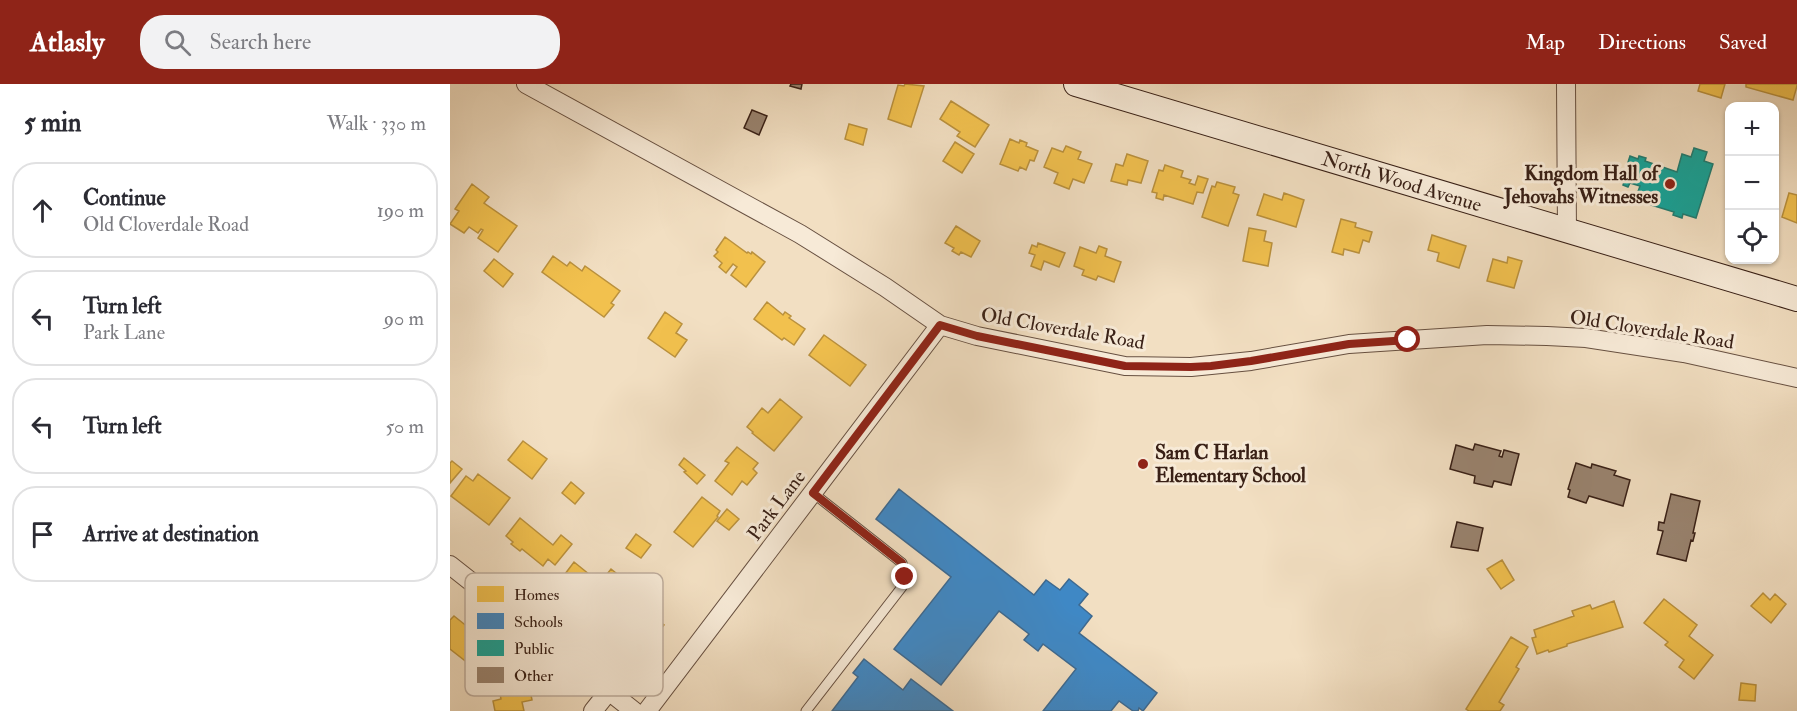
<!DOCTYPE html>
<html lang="en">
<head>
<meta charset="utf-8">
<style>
  :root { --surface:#fff; --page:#f2f2f3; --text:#2b2b33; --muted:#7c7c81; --line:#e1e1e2; --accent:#8f2418 }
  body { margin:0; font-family:"IM FELL Double Pica",serif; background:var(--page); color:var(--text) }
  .controls { position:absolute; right:18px; top:18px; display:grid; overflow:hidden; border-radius:12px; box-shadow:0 2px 4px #0004 }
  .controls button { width:54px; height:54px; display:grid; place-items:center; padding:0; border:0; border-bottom:2px solid var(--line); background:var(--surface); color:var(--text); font:30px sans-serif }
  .stop { position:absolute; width:18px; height:18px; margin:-14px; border:4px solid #8f2418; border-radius:50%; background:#fff }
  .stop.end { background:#8f2418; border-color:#fff; box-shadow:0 2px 6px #0008 }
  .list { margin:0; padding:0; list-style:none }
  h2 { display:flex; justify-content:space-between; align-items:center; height:78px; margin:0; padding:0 24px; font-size:26px }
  h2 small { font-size:20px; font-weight:400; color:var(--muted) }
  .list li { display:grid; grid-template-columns:39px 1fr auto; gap:18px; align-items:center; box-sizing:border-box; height:96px; margin:0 12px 12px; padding:0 12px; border:2px solid var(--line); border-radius:24px }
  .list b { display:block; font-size:22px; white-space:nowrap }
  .list p { margin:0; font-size:20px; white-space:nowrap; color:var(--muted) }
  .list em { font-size:20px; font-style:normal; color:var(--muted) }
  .icon { flex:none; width:33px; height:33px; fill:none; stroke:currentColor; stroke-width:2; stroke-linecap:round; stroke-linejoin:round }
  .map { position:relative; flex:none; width:1347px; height:627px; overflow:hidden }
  header { display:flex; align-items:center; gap:36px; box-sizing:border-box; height:84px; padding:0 30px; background:var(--accent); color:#fff }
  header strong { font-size:28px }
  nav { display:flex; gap:33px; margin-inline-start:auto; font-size:21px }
  .search { width:420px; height:54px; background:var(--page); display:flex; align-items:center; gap:15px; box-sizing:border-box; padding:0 21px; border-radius:24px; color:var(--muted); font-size:22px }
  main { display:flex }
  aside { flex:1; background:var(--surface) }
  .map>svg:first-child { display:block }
</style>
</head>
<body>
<header>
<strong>Atlasly</strong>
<div class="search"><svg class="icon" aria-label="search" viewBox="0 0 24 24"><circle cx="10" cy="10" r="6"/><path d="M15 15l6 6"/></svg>Search here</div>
<nav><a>Map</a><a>Directions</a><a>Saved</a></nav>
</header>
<main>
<aside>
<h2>5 min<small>Walk · 330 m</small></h2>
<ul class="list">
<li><svg class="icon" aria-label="ahead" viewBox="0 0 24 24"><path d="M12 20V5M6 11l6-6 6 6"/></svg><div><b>Continue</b><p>Old Cloverdale Road</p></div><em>190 m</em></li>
<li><svg class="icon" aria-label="left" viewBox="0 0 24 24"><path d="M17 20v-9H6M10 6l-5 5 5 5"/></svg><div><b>Turn left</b><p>Park Lane</p></div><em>90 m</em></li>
<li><svg class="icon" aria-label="left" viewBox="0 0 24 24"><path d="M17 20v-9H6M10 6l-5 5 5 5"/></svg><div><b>Turn left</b></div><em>50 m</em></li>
<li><svg class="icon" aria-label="arrive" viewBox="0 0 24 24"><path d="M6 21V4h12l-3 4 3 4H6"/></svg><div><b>Arrive at destination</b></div></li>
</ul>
</aside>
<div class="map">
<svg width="1347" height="627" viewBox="0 0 1347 627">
  <rect width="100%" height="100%" fill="#f2dfc2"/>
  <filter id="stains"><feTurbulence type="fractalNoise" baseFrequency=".00333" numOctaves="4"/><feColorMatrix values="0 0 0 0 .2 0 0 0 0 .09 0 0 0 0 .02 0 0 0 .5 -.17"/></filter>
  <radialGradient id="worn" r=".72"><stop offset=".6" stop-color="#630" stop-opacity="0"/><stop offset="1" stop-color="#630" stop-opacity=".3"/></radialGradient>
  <path fill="#f2c14e" stroke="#ba913d" stroke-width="1.5" d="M 455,0 L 474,2 L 461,43 L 438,35 L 448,1 L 454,2 Z
    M 1250,0 L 1275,0 L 1271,14 L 1248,7 Z
    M 1296,0 L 1347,0 L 1347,2 L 1343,16 L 1296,3 Z
    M 501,17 L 539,41 L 525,63 L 507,52 L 510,48 L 490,35 Z
    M 399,40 L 417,45 L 413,61 L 395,55 Z
    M 560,55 L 569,59 L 570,56 L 577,59 L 576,62 L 588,67 L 584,77 L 580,76 L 576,86 L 570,83 L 568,87 L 550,80 Z
    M 505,58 L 524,70 L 512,89 L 493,77 Z
    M 616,62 L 631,68 L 628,75 L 642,80 L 634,99 L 623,95 L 619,105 L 604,99 L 608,89 L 594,83 L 602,64 L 613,68 Z
    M 677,70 L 698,77 L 691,99 L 678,96 L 677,101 L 661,97 L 666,80 L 673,82 Z
    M 715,81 L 733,87 L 731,93 L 741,96 L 739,99 L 745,101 L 748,92 L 758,95 L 753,109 L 747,108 L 743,120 L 714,111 L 713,116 L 706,114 L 707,109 L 702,108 L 709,86 L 713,87 Z
    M 767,98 L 785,103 L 783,109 L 789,111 L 778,142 L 752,133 L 762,102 L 765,103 Z
    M 22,100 L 39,113 L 34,119 L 67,142 L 48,168 L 28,154 L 33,146 L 31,145 L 28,149 L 19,143 L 14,149 L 0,140 L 9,127 L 5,125 Z
    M 834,109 L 854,116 L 846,143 L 807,131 L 814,110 L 832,116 Z
    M 1339,109 L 1347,111 L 1347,139 L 1332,133 Z
    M 891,135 L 906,139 L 905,143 L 922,148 L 919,158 L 913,156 L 909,169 L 894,165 L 893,171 L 882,168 Z
    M 506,142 L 530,157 L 521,173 L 511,168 L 509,171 L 502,167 L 504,164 L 495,159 Z
    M 799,144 L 816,147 L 814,157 L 822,159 L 818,182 L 793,177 Z
    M 982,151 L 1016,162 L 1009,184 L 987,177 L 989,169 L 978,166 Z
    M 275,153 L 297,169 L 298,168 L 301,170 L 302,168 L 315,178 L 296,203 L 281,191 L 287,183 L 283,180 L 276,189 L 269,183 L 272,179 L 264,172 L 268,168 L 266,166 Z
    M 588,159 L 615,169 L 609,183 L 594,177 L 591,186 L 581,182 L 585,171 L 579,169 L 582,161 L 587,163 Z
    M 649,162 L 657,165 L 655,172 L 671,178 L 664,198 L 648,192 L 646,196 L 632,191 L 634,186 L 624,182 L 630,163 L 646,169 Z
    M 103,172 L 117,182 L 120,178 L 132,187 L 135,182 L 170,207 L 161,219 L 164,221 L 154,233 L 92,188 Z
    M 1058,173 L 1072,177 L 1064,204 L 1037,197 L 1043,175 L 1057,179 Z
    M 44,175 L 63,190 L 53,203 L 34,187 Z
    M 317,218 L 333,231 L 335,228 L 341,232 L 339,234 L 355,245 L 344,261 L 334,254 L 332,256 L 304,235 Z
    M 215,228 L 232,240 L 226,249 L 237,256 L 225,273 L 198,254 Z
    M 374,251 L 416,281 L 400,302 L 359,271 Z
    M 330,315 L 352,333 L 324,367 L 302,349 L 303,348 L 297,343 L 312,324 L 318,329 Z
    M 73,357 L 97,375 L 82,395 L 58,376 Z
    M 287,363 L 308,379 L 303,385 L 307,389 L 297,401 L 292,397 L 282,411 L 265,397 L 279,379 L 275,377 Z
    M 234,374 L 255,391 L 247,400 L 234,388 L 236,387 L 229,381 Z
    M 2,377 L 12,385 L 0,399 L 0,379 Z
    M 28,390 L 60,414 L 39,441 L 1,412 L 16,392 L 23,397 Z
    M 121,398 L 134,409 L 125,420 L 112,409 Z
    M 252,413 L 270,427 L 267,432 L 268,433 L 243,463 L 224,448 Z
    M 277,425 L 289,435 L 279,446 L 267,437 Z
    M 70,434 L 103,461 L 111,451 L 122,460 L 105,481 L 98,475 L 93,482 L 72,465 L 70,467 L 61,460 L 63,458 L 56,452 Z
    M 186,450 L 201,461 L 191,474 L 176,464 Z
    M 1052,476 L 1064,496 L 1051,505 L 1037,485 Z
    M 124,478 L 150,499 L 161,485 L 176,497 L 149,530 L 126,511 L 129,508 L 112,494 Z
    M 1313,509 L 1320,516 L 1325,510 L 1336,520 L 1321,539 L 1301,522 Z
    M 178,514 L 214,541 L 199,561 L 189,553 L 191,551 L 166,530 Z
    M 1214,515 L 1247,541 L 1239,552 L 1263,571 L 1244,595 L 1229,583 L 1234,576 L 1215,561 L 1218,558 L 1194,539 Z
    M 1164,517 L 1173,543 L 1117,560 L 1117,562 L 1099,568 L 1098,566 L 1087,570 L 1082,554 L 1086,553 L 1084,546 L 1124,532 L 1122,527 L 1140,521 L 1142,525 Z
    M 4,532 L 33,555 L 28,561 L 36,566 L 23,583 L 0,565 L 0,536 Z
    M 1061,553 L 1078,563 L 1066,583 L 1069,585 L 1049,618 L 1054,621 L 1050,627 L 1019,627 L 1016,625 Z
    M 70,584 L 72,596 L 78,596 L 82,616 L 72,618 L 74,627 L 45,627 L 43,617 L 51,615 L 46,589 Z
    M 1291,599 L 1306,601 L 1305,617 L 1289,616 Z"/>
  <path fill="#3f88c5" stroke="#3d6990" stroke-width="1.5" d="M 449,405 L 584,511 L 596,496 L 610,506 L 619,495 L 638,510 L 629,521 L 642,532 L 629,549 L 707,609 L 693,627 L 689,624 L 688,627 L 683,627 L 669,617 L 661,627 L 593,627 L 626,585 L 593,560 L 588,567 L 574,556 L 579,550 L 549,527 L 491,601 L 444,565 L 501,493 L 426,435 Z
    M 414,575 L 453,606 L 461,595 L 503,627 L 382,627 L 408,593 L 403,589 Z"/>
  <path fill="#17a398" stroke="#217c71" stroke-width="1.5" d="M 1244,64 L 1257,68 L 1254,77 L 1263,80 L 1246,134 L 1233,130 L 1232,134 L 1223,131 L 1224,128 L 1185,116 L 1190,102 L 1180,99 L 1178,103 L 1173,101 L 1174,98 L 1172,97 L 1180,72 L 1188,75 L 1189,72 L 1196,74 L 1195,77 L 1227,88 L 1232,70 L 1241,73 Z"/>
  <path fill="#99836f" stroke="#392016" stroke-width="1.5" d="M 341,0 L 352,0 L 351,5 L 340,2 Z
    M 302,26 L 317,32 L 309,51 L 294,44 Z
    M 1025,360 L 1051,367 L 1049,372 L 1052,373 L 1054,366 L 1069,370 L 1061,401 L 1044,397 L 1042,403 L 1024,399 L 1025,392 L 1000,385 L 1006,361 L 1023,366 Z
    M 1126,379 L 1141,384 L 1142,380 L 1166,387 L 1164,391 L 1180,396 L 1173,422 L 1139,412 L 1136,419 L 1118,413 L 1120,406 L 1118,405 Z
    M 1221,410 L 1250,417 L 1243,449 L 1245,449 L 1243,457 L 1241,456 L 1236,477 L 1207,470 L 1213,447 L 1208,446 L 1209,438 L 1214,439 Z
    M 1007,438 L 1033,444 L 1028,467 L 1001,463 Z"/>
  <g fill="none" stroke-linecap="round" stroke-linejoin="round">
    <g stroke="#675041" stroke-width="11">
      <path id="service" d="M 356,627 L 452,503 L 455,493 L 452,479 L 363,409"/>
    </g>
    <g stroke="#675041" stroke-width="20">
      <path id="minor" d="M 76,0 L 350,150 L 435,203 L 490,241 L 527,252 L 675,282 L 741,283 L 801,277 L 899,260 L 1037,251 L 1097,252 L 1136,254 L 1234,269 L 1347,294
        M 1116,0 L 1117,148
        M 0,481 L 184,627
        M 143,627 L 159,607
        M 197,627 L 490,241"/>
    </g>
    <g stroke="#392016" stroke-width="26">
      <g id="secondary">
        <path id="s1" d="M 626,0 L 1347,215"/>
      </g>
    </g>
    <use href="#service" stroke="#f7ead7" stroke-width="9"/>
    <use href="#minor" stroke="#f7ead7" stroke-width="18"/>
    <use href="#secondary" stroke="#f7ead7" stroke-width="24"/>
  </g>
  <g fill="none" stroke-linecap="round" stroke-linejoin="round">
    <path stroke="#8f2418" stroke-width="8" d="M 455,493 L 452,479 L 363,409 L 490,241 L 527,252 L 675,282 L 741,283 L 761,282 L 801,277 L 899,260 L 958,256"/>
  </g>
  <g fill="#8f2418" stroke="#f7ead7" stroke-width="2">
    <circle cx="1220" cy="100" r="6"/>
    <circle cx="693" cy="380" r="6"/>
  </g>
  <g text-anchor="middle" stroke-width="6" stroke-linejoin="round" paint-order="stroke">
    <g font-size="20" font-weight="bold" fill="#392016" stroke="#f7ead7" text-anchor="end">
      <text x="1208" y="96">Kingdom Hall of<tspan x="1208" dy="23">Jehovahs Witnesses</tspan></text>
      <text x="705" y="375" text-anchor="start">Sam C Harlan<tspan x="705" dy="23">Elementary School</tspan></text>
    </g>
    <g font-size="20" fill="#392016" stroke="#f7ead7">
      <text dy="7" stroke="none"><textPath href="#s1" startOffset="340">North Wood Avenue</textPath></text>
      <text transform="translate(613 244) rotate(10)" y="7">Old Cloverdale Road</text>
      <text transform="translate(1202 245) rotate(9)" y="7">Old Cloverdale Road</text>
      <text transform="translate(326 421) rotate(-53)" y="7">Park Lane</text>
    </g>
  </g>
  <rect x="15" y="489" width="198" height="123" rx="9" fill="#f7ead7" stroke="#bead9d" stroke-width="1.5"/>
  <rect x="27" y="502" width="27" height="16" fill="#f2c14e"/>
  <rect x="27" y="529" width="27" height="16" fill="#3f88c5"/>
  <rect x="27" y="556" width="27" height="16" fill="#17a398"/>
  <rect x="27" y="583" width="27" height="16" fill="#99836f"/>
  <g font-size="16" fill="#392016">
    <text x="64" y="516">Homes</text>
    <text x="64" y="543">Schools</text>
    <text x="64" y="570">Public</text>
    <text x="64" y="597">Other</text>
  </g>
  <rect width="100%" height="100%" filter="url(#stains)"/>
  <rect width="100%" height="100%" fill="url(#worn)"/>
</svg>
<div class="controls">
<button>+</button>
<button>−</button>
<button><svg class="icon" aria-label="locate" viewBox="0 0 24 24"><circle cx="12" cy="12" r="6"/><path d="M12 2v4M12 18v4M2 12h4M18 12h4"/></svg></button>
</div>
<div class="stop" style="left:958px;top:256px"></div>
<div class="stop end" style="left:455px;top:493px"></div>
</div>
</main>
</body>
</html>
